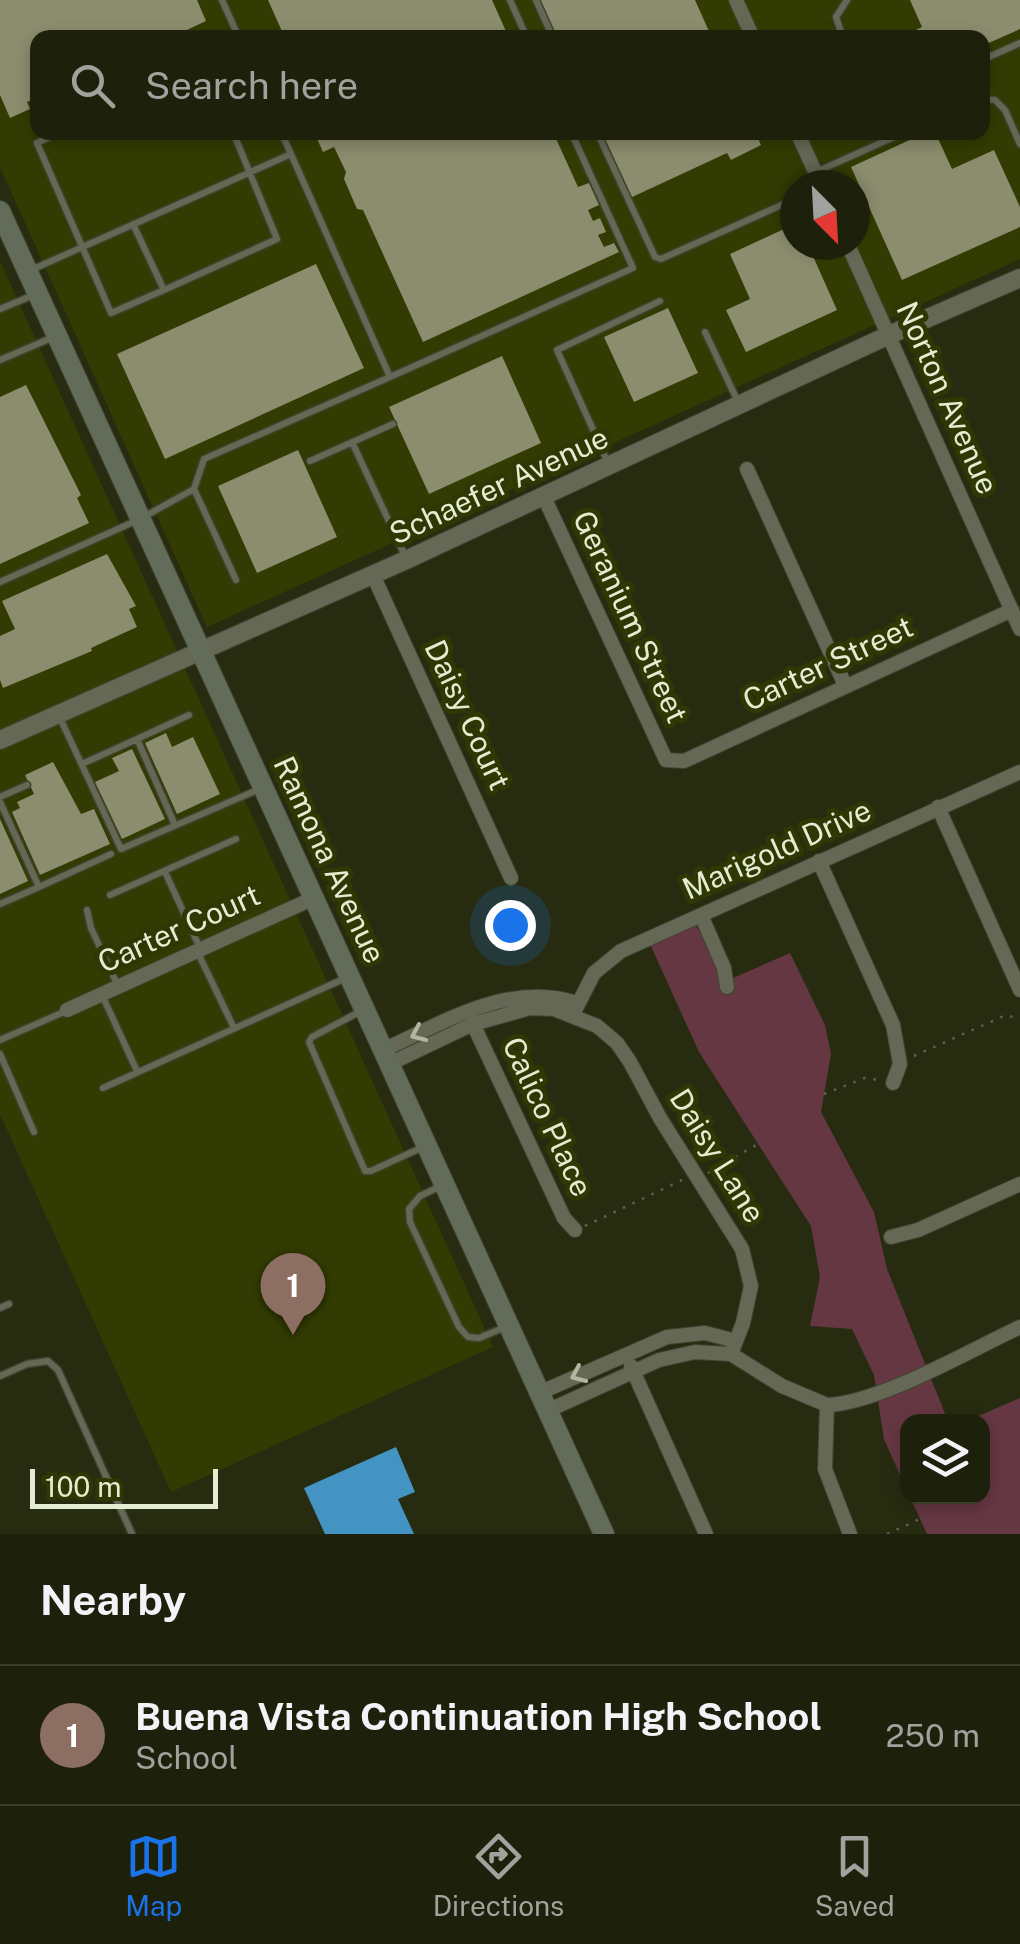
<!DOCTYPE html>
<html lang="en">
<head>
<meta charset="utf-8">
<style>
  :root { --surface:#1d210c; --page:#252915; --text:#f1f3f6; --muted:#a0a39d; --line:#3b3e2d; --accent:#1a73e8 }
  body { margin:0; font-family:"Public Sans",sans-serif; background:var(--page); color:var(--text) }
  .controls { position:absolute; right:30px; bottom:30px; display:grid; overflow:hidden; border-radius:20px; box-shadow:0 5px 15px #0003 }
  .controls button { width:90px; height:90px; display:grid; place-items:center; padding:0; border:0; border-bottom:2px solid var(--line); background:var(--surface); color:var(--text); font:50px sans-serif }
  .compass { position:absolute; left:780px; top:170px; width:90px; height:90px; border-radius:50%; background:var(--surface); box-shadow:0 5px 15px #0003; rotate:156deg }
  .scale { position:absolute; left:30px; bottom:25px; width:188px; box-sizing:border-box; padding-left:10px; border:5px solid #e4ecd1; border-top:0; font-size:28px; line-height:35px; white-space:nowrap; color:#e4ecd1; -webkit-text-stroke:8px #2f3804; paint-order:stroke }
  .you { position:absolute; left:510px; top:925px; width:35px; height:35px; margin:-25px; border:8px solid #fff; border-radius:50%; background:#1a73e8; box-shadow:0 0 0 15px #1a73e833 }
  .badge { display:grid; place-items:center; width:65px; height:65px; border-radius:50%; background:var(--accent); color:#fff; font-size:32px; font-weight:700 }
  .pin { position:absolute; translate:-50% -82px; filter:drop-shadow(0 2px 5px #0008) }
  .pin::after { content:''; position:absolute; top:52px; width:35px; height:30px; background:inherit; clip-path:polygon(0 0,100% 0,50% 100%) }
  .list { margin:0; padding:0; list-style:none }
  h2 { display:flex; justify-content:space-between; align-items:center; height:130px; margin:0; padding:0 40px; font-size:42px }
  h2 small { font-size:32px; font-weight:400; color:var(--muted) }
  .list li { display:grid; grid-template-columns:65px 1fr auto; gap:30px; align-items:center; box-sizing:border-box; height:140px; padding:0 40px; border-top:2px solid var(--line) }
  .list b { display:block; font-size:38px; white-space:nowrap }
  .list p { margin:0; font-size:32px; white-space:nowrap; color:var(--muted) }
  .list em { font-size:32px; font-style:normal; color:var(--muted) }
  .icon { flex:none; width:55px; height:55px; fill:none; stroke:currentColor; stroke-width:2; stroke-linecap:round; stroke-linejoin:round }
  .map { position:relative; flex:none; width:1020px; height:1534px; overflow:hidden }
  .search { position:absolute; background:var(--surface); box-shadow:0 5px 15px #0003; left:30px; right:30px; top:30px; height:110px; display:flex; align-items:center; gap:25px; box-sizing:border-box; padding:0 35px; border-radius:20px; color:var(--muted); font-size:38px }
  .sheet { height:270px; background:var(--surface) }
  nav { display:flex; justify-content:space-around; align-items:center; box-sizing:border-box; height:140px; border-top:2px solid var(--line); background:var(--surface); font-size:28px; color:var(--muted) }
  nav a { display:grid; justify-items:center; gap:5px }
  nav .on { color:var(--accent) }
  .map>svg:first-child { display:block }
</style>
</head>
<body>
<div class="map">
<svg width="1020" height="1534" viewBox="0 0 1020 1534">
  <rect width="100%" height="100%" fill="#272c10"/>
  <path fill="#323c02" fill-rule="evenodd" d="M 0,0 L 1020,0 L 1020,259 L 207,627 L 0,167 ZM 38,38 L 982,38 L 982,132 L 38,132 ZM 795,185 L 855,185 L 855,245 L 795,245 Z
    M 0,261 L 493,1347 L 171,1492 L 0,1114 Z"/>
  <path fill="#653743" d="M 694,923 L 731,979 L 790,953 L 825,1025 L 831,1054 L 821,1112 L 874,1212 L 887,1269 L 948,1421 L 908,1422 L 907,1491 L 884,1439 L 874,1375 L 852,1329 L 810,1326 L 820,1277 L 811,1226 L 699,1052 L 650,944 Z
    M 1020,1398 L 1020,1534 L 927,1534 L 910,1497 L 982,1496 L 982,1422 L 967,1421 Z"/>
  <path fill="#4393c3" d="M 396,1447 L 415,1492 L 398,1499 L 414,1534 L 325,1534 L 304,1488 Z"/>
  <path fill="#8c8c6e" d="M 0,0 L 197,0 L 206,21 L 170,38 L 38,38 L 38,97 L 27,102 L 30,109 L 10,118 L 0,95 Z
    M 268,0 L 492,0 L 509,38 L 285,38 Z
    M 539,0 L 695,0 L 712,38 L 556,38 Z
    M 910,0 L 1020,0 L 1020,29 L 982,46 L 982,38 L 917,38 L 914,31 L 922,27 Z
    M 314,132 L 553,132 L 578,187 L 589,183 L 599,205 L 588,210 L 593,221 L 600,218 L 606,232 L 598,235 L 604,247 L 614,243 L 619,252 L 423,342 L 363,210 L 357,209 L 344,179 L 346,172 L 334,147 L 323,152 Z
    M 600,132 L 755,132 L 761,145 L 731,160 L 727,153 L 630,198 Z
    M 927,132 L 935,132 L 952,169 L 994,150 L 1020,207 L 1020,227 L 902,280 L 851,167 Z
    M 795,224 L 795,245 L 808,245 L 837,310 L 746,352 L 726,310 L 750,299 L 730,254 Z
    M 316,264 L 364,368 L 165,459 L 117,354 Z
    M 668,308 L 698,373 L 634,402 L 604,337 Z
    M 502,356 L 541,443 L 429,494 L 389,407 Z
    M 26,385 L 81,495 L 77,498 L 89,523 L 0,564 L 0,397 Z
    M 298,450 L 337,537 L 257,573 L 218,486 Z
    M 107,554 L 136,606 L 129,609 L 137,627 L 91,648 L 92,651 L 3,688 L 0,680 L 0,636 L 15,629 L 2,601 Z
    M 166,733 L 172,747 L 193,737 L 220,794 L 177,814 L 145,743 Z
    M 132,749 L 165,819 L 122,839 L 95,782 L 119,771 L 112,758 Z
    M 53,762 L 81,814 L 94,809 L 110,844 L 40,875 L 12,812 L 20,808 L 17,802 L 34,794 L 25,775 Z
    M 0,819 L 28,881 L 0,894 Z"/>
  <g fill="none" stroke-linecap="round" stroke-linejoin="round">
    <g stroke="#3f4430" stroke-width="9">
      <path id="service" d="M 222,0 L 239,38
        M 510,0 L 527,38
        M 536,0 L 553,38
        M 843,38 L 836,17 L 847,0
        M 982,60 L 1020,43
        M 982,99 L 995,100 L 1005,110 L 1020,144
        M 60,132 L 37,143 L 111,313 L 164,290
        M 281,132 L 291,154
        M 597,132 L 655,257 L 661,259 L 795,199
        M 802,140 L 819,132
        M 816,172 L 905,132
        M 133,224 L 164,290 L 277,239 L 233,132
        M 0,309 L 36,294
        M 705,332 L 739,404
        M 0,360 L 56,336
        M 390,377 L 633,268 L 571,132
        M 352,442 L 406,558
        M 310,461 L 393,424
        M 609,465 L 557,350 L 660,301
        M 194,489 L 236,580
        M 0,582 L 140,519 L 194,489 L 204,459 L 390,377 L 291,154 L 31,270
        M 60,718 L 121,849 L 262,788
        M 137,739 L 189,715
        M 82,764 L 137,739 L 175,825
        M 0,797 L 27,785
        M 0,802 L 39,887 L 0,904
        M 165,872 L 200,948
        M 39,887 L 111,854
        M 110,895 L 236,839
        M 87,910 L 91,928 L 118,986
        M 198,953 L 234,1028
        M 102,995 L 137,1071
        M 363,1010 L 312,1037 L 309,1042 L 365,1171 L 371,1171 L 423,1147
        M 0,1040 L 66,1011
        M 0,1054 L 34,1132
        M 103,1088 L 348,977
        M 443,1185 L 420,1196 L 409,1209 L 410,1222 L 459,1327 L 468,1337 L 479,1338 L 503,1328
        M 0,1308 L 9,1304
        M 0,1376 L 27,1364 L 48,1361 L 58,1370 L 132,1534"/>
    </g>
    <g stroke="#3f4430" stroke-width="16">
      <path id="minor" d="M 736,0 L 753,38
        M 797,132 L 821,185
        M 848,245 L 1020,629
        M 747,469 L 845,685
        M 544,497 L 666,760 L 684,761 L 1012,610
        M 373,575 L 511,878
        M 938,807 L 1020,990
        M 819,861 L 893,1025 L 900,1064 L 893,1083
        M 701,915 L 724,968 L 727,987
        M 67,1010 L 314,898
        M 573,1014 L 594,973 L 621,951 L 1020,772
        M 473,1024 L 564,1218 L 575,1230
        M 383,1050 C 445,1022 508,981 577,1003
        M 389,1064 L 473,1024 L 530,1008 L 554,1009 L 597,1026 L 617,1043 L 630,1062 L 660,1118 L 742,1249 L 751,1286 L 743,1323 L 731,1354
        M 891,1237 L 918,1230 L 1020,1184
        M 631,1366 L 706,1534
        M 539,1393 L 667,1337 L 705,1333 L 736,1341
        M 547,1411 L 659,1360 L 695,1352 L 731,1354 L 782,1386 L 827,1405
        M 850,1534 L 825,1469 L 827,1405 C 880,1403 970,1350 1020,1327"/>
    </g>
    <g stroke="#3f4430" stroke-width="20">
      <path id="tertiary" d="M 0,740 L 406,560 L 889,335 L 1020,278"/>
    </g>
    <g stroke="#3f4430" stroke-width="22">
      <path id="secondary" d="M 0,211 L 604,1534"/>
    </g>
    <path stroke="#5e6250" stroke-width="2.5" stroke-dasharray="2.5 8" stroke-linecap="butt" d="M 914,1056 L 1006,1015 L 1020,1019
      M 824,1094 L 865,1078 L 879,1080
      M 708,1173 L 758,1144
      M 585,1226 L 682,1180
      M 887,1534 L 920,1519"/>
    <use href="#service" stroke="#646855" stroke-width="6"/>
    <use href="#minor" stroke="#646855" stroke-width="14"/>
    <use href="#tertiary" stroke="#646855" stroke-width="18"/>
    <use href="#secondary" stroke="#636b59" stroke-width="20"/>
  </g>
  <defs><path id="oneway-chevron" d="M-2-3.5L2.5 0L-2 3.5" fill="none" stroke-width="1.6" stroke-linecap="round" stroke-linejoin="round" transform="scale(2.5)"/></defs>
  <g stroke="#b1b79f">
    <use href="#oneway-chevron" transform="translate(418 1034) rotate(156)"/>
    <use href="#oneway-chevron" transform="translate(578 1375) rotate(156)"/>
  </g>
  <g text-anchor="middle" stroke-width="10" stroke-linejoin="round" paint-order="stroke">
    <g font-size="30" fill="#e4ecd1" stroke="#2f3804">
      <text transform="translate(947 398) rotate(66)" y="10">Norton Avenue</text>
      <text transform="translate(499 486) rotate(-25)" y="10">Schaefer Avenue</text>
      <text transform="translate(630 617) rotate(65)" y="10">Geranium Street</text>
      <text transform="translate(828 664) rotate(-25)" y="10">Carter Street</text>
      <text transform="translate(467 715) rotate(65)" y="10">Daisy Court</text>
      <text transform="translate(777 850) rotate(-24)" y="10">Marigold Drive</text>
      <text transform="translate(329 860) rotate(65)" y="10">Ramona Avenue</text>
      <text transform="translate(179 929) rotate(-24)" y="10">Carter Court</text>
      <text transform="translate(547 1117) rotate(65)" y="10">Calico Place</text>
      <text transform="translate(717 1156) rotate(58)" y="10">Daisy Lane</text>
    </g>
  </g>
</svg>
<div class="controls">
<button><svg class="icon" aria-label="layers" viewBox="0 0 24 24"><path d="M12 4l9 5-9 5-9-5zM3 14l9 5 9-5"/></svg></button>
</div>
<svg class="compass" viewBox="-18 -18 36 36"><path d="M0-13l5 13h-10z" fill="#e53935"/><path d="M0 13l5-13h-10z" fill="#a0a39d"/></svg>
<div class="scale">100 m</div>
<div class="you"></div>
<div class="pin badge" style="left:293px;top:1335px;background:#8d6e63">1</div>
<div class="search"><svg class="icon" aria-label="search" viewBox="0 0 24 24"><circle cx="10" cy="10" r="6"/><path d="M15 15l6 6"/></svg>Search here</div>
</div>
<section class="sheet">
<h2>Nearby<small></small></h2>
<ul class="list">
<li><span class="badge" style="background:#8d6e63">1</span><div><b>Buena Vista Continuation High School</b><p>School</p></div><em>250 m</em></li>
</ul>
</section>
<nav>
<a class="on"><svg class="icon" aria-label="map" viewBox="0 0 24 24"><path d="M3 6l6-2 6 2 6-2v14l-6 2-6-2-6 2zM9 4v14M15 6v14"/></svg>Map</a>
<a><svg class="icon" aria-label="directions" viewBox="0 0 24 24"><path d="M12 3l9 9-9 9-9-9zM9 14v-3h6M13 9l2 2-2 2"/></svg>Directions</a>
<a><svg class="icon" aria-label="saved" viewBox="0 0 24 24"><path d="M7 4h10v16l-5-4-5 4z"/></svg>Saved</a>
</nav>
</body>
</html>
